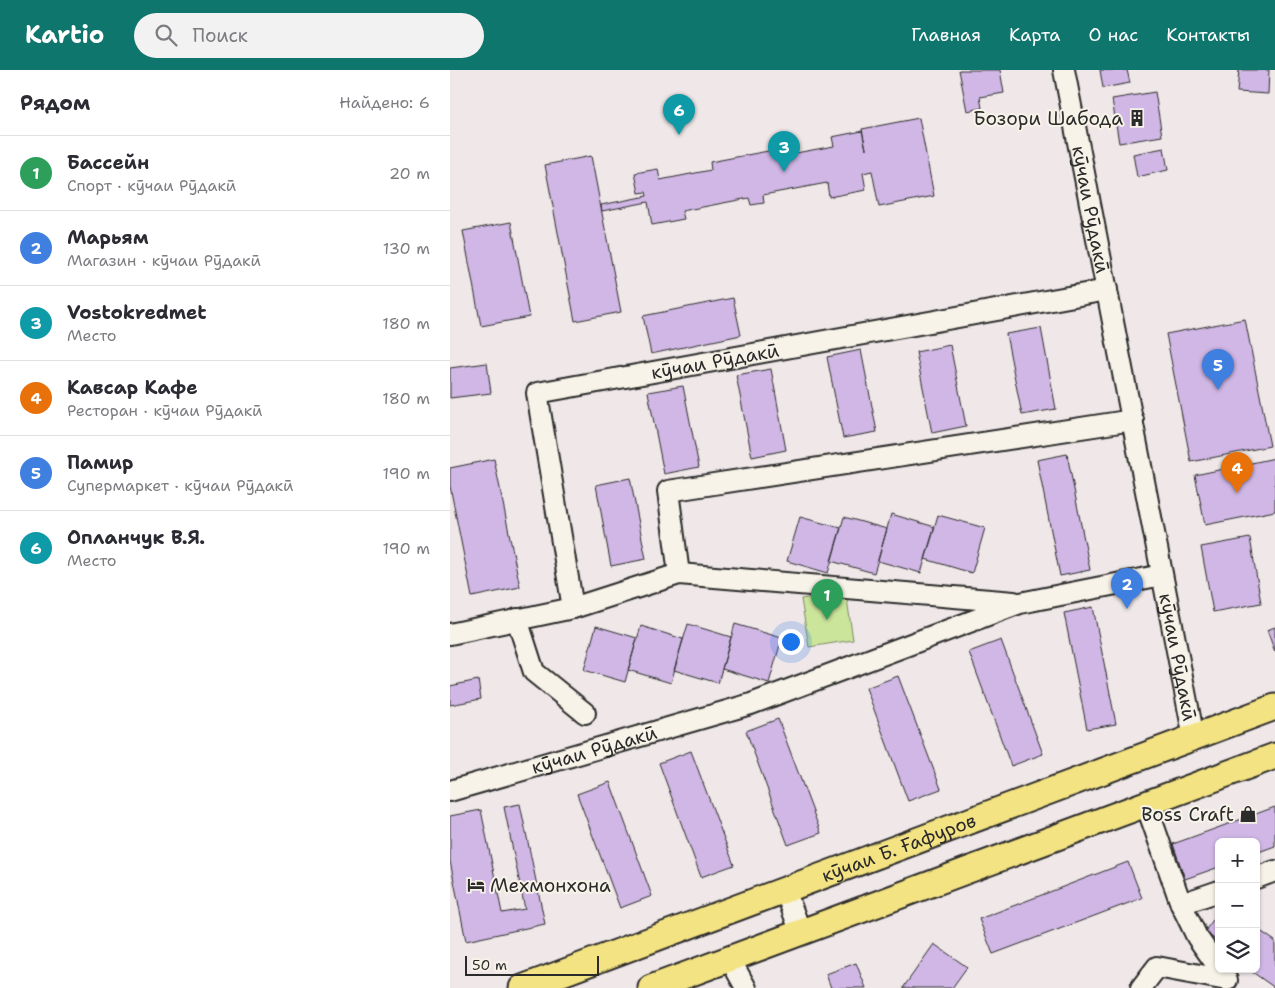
<!DOCTYPE html>
<html lang="ru">
<head>
<meta charset="utf-8">
<style>
  :root { --surface:#fff; --page:#f2f2f3; --text:#2b2b33; --muted:#7c7c81; --line:#e1e1e2; --accent:#0f766e }
  body { margin:0; font-family:"Shantell Sans",sans-serif; background:var(--page); color:var(--text) }
  .controls { position:absolute; right:15px; bottom:15px; display:grid; overflow:hidden; border-radius:8px; box-shadow:0 1px 4px #0004 }
  .controls button { width:45px; height:45px; display:grid; place-items:center; padding:0; border:0; border-bottom:1px solid var(--line); background:var(--surface); color:var(--text); font:25px sans-serif }
  .scale { position:absolute; left:15px; bottom:12px; width:134px; box-sizing:border-box; padding-left:5px; border:2px solid #2b2b2b; border-top:0; font-size:14px; line-height:18px; white-space:nowrap; color:#2b2b2b; -webkit-text-stroke:4px #f7f3e8; paint-order:stroke }
  .you { position:absolute; left:340px; top:571px; width:18px; height:18px; margin:-12px; border:4px solid #fff; border-radius:50%; background:#1a73e8; box-shadow:0 0 0 8px #1a73e833 }
  .badge { display:grid; place-items:center; width:32px; height:32px; border-radius:50%; background:var(--accent); color:#fff; font-size:16px; font-weight:700 }
  .pin { position:absolute; translate:-50% -41px; filter:drop-shadow(0 1px 2px #0008) }
  .pin::after { content:''; position:absolute; top:26px; width:18px; height:15px; background:inherit; clip-path:polygon(0 0,100% 0,50% 100%) }
  .list { margin:0; padding:0; list-style:none }
  h2 { display:flex; justify-content:space-between; align-items:center; height:65px; margin:0; padding:0 20px; font-size:21px }
  h2 small { font-size:16px; font-weight:400; color:var(--muted) }
  .list li { display:grid; grid-template-columns:32px 1fr auto; gap:15px; align-items:center; box-sizing:border-box; height:75px; padding:0 20px; border-top:1px solid var(--line) }
  .list b { display:block; font-size:19px; white-space:nowrap }
  .list p { margin:0; font-size:16px; white-space:nowrap; color:var(--muted) }
  .list em { font-size:16px; font-style:normal; color:var(--muted) }
  .icon { flex:none; width:28px; height:28px; fill:none; stroke:currentColor; stroke-width:2; stroke-linecap:round; stroke-linejoin:round }
  .map { position:relative; flex:none; width:825px; height:918px; overflow:hidden }
  header { display:flex; align-items:center; gap:30px; box-sizing:border-box; height:70px; padding:0 25px; background:var(--accent); color:#fff }
  header strong { font-size:24px }
  nav { display:flex; gap:28px; margin-inline-start:auto; font-size:18px }
  .search { width:350px; height:45px; background:var(--page); display:flex; align-items:center; gap:12px; box-sizing:border-box; padding:0 18px; border-radius:28px; color:var(--muted); font-size:19px }
  main { display:flex }
  aside { flex:1; background:var(--surface) }
  .map>svg:first-child { display:block }
</style>
</head>
<body>
<header>
<strong>Kartio</strong>
<div class="search"><svg class="icon" aria-label="search" viewBox="0 0 24 24"><circle cx="10" cy="10" r="6"/><path d="M15 15l6 6"/></svg>Поиск</div>
<nav><a>Главная</a><a>Карта</a><a>О нас</a><a>Контакты</a></nav>
</header>
<main>
<aside>
<h2>Рядом<small>Найдено: 6</small></h2>
<ul class="list">
<li><span class="badge" style="background:#2e9e5b">1</span><div><b>Бассейн</b><p>Спорт · кӯчаи Рӯдакӣ</p></div><em>20 m</em></li>
<li><span class="badge" style="background:#3f7fe0">2</span><div><b>Марьям</b><p>Магазин · кӯчаи Рӯдакӣ</p></div><em>130 m</em></li>
<li><span class="badge" style="background:#0f9aa8">3</span><div><b>Vostokredmet</b><p>Место</p></div><em>180 m</em></li>
<li><span class="badge" style="background:#e8710a">4</span><div><b>Кавсар Кафе</b><p>Ресторан · кӯчаи Рӯдакӣ</p></div><em>180 m</em></li>
<li><span class="badge" style="background:#3f7fe0">5</span><div><b>Памир</b><p>Супермаркет · кӯчаи Рӯдакӣ</p></div><em>190 m</em></li>
<li><span class="badge" style="background:#0f9aa8">6</span><div><b>Опланчук В.Я.</b><p>Место</p></div><em>190 m</em></li>
</ul>
</aside>
<div class="map">
<svg width="825" height="918" viewBox="0 0 825 918">
  <rect width="100%" height="100%" fill="#efe7e8"/>
  <filter id="ink" filterUnits="userSpaceOnUse"><feTurbulence type="fractalNoise" baseFrequency=".02" numOctaves="2"/><feDisplacementMap in="SourceGraphic" scale="10" xChannelSelector="R" yChannelSelector="G"/><feConvolveMatrix kernelMatrix="1 2 1 2 8 2 1 2 1" color-interpolation-filters="sRGB"/></filter>
  <g filter="url(#ink)">
    <path fill="#cbe59b" stroke="#7b8863" d="M 396,522 L 403,570 L 359,577 L 351,529 Z"/>
    <path fill="#d0b7e6" stroke="#2b2b2b" d="M 509,0 L 550,0 L 554,23 L 530,27 L 532,38 L 517,41 Z
      M 650,0 L 677,0 L 680,13 L 653,18 Z
      M 789,0 L 819,0 L 818,24 L 787,22 Z
      M 705,22 L 712,66 L 669,73 L 662,29 Z
      M 469,48 L 484,126 L 429,137 L 422,101 L 413,103 L 416,120 L 379,127 L 377,113 L 313,125 L 314,133 L 301,135 L 299,128 L 232,141 L 234,149 L 202,155 L 198,132 L 152,141 L 151,135 L 197,126 L 196,122 L 189,123 L 185,103 L 208,99 L 210,110 L 261,100 L 260,92 L 334,78 L 335,85 L 384,76 L 382,67 L 412,61 L 416,79 L 412,59 Z
      M 714,78 L 718,100 L 687,107 L 683,84 Z
      M 141,86 L 171,242 L 125,251 L 95,95 Z
      M 61,152 L 79,247 L 31,256 L 13,161 Z
      M 283,228 L 291,265 L 201,284 L 193,246 Z
      M 795,249 L 820,376 L 741,392 L 716,264 Z
      M 591,258 L 606,339 L 572,345 L 556,264 Z
      M 500,275 L 516,356 L 482,363 L 466,282 Z
      M 411,280 L 427,362 L 393,368 L 377,287 Z
      M 37,293 L 41,323 L 0,328 L 0,298 Z
      M 321,299 L 336,380 L 302,387 L 286,305 Z
      M 233,316 L 249,397 L 214,404 L 198,322 Z
      M 617,384 L 640,500 L 610,506 L 587,390 Z
      M 825,388 L 825,441 L 755,455 L 745,405 Z
      M 44,389 L 70,517 L 22,527 L 0,416 L 0,398 Z
      M 180,408 L 196,489 L 161,496 L 146,415 Z
      M 441,444 L 485,457 L 471,503 L 428,491 Z
      M 488,445 L 535,458 L 522,503 L 475,489 Z
      M 350,447 L 391,458 L 378,503 L 337,491 Z
      M 394,447 L 437,459 L 424,503 L 381,491 Z
      M 800,468 L 811,533 L 763,542 L 751,477 Z
      M 643,537 L 666,654 L 637,659 L 614,543 Z
      M 238,554 L 281,567 L 268,613 L 224,600 Z
      M 285,554 L 332,568 L 319,613 L 272,599 Z
      M 146,556 L 187,568 L 175,612 L 134,600 Z
      M 191,556 L 233,569 L 221,613 L 178,600 Z
      M 825,557 L 825,582 L 817,560 Z
      M 551,570 L 593,684 L 561,696 L 519,582 Z
      M 448,606 L 491,719 L 458,731 L 416,618 Z
      M 28,610 L 31,629 L 0,635 L 0,616 Z
      M 328,649 L 371,763 L 338,775 L 296,661 Z
      M 241,681 L 284,795 L 251,807 L 209,693 Z
      M 160,712 L 202,826 L 170,838 L 127,724 Z
      M 70,734 L 95,854 L 16,871 L 0,791 L 0,746 L 31,740 L 52,843 L 75,839 L 54,737 Z
      M 825,737 L 825,776 L 806,783 L 806,772 L 769,772 L 769,797 L 735,809 L 723,774 Z
      M 678,792 L 692,828 L 543,884 L 529,849 Z
      M 769,842 L 769,872 L 754,862 Z
      M 806,858 L 825,871 L 825,918 L 798,899 L 806,899 Z
      M 484,874 L 517,897 L 502,918 L 453,918 Z
      M 406,893 L 416,918 L 381,918 L 376,904 Z"/>
    <g fill="none" stroke-linecap="round" stroke-linejoin="round">
      <g stroke="#2b2b2b" stroke-width="24">
        <g id="minor">
          <path id="s1" d="M 614,0 L 744,668"/>
          <path d="M 229,504 L 218,421 L 683,350"/>
          <path id="s2" d="M 123,538 L 87,323 L 657,220"/>
          <path d="M 67,549 L 84,602 L 135,643"/>
          <path d="M 0,564 L 123,538 L 229,504 L 564,532"/>
          <path id="s3" d="M 0,721 L 301,634 L 570,533 L 712,505"/>
          <path d="M 696,734 L 731,834 L 747,867 L 769,898"/>
          <path d="M 806,808 L 825,801"/>
          <path d="M 335,820 L 351,863"/>
          <path d="M 731,834 L 769,821"/>
          <path d="M 280,889 L 296,918"/>
          <path d="M 691,918 L 707,897 L 777,910 L 772,903"/>
        </g>
      </g>
      <g stroke="#2b2b2b" stroke-width="29">
        <g id="major">
          <path id="s4" d="M 72,918 L 825,637"/>
          <path d="M 201,918 L 825,686"/>
        </g>
      </g>
      <use href="#minor" stroke="#f7f3e8" stroke-width="20"/>
      <use href="#major" stroke="#f4e382" stroke-width="25"/>
    </g>
  </g>
  <defs>
    <g id="building-bare" transform="scale(1.35)"><path d="M-4-6H4V6H1V3H-1V6H-4ZM-2.5-4.3h1.7v1.8h-1.7ZM.8-4.3h1.7v1.8H.8ZM-2.5-1h1.7V.8h-1.7ZM.8-1h1.7V.8H.8Z" fill="#2b2b2b" stroke="#f7f3e8" stroke-width="2.5" paint-order="stroke"/></g>
    <g id="shop-bare" transform="scale(1.35)"><path d="M-5-2.5h2.3a2.7 3.5 0 0 1 5.4 0H5L5.5 6h-11ZM-1.5-2.5h3a1.5 2.3 0 0 0-3 0Z" fill="#2b2b2b" stroke="#f7f3e8" stroke-width="2.5" paint-order="stroke"/></g>
    <g id="hotel-bare" transform="scale(1.35)"><path d="M-6-4.5h1.5V1H6V5H4.5V3h-9V5H-6ZM-4 0a1.8 1.8 0 1 1 3.6 0ZM.5 0V-2.5h3Q6-2.5 6 0Z" fill="#2b2b2b" stroke="#f7f3e8" stroke-width="2.5" paint-order="stroke"/></g>
  </defs>
  <g fill-rule="evenodd">
    <use href="#building-bare" x="687" y="48"/>
    <use href="#shop-bare" x="798" y="744"/>
    <use href="#hotel-bare" x="26" y="815"/>
  </g>
  <g text-anchor="middle" stroke-width="4" stroke-linejoin="round" paint-order="stroke">
    <g font-size="19" fill="#2b2b2b" stroke="#f7f3e8" text-anchor="end">
      <text x="673" y="55">Бозори Шабода</text>
      <text x="784" y="751">Boss Craft</text>
      <text x="40" y="822" text-anchor="start">Мехмонхона</text>
    </g>
    <g font-size="19" fill="#2b2b2b" stroke="#f7f3e8">
      <text dy="7" stroke="none"><textPath href="#s1" startOffset="142">кӯчаи Рӯдакӣ</textPath></text>
      <text dy="7" stroke="none"><textPath href="#s2" startOffset="399">кӯчаи Рӯдакӣ</textPath></text>
      <text dy="7" stroke="none"><textPath href="#s1" startOffset="598">кӯчаи Рӯдакӣ</textPath></text>
      <text dy="7" stroke="none"><textPath href="#s3" startOffset="150">кӯчаи Рӯдакӣ</textPath></text>
      <text dy="7" stroke="none"><textPath href="#s4" startOffset="402">кӯчаи Б. Ғафуров</textPath></text>
    </g>
  </g>
</svg>
<div class="controls">
<button>+</button>
<button>−</button>
<button><svg class="icon" aria-label="layers" viewBox="0 0 24 24"><path d="M12 4l9 5-9 5-9-5zM3 14l9 5 9-5"/></svg></button>
</div>
<div class="scale">50 m</div>
<div class="you"></div>
<div class="pin badge" style="left:377px;top:550px;background:#2e9e5b">1</div>
<div class="pin badge" style="left:677px;top:539px;background:#3f7fe0">2</div>
<div class="pin badge" style="left:334px;top:102px;background:#0f9aa8">3</div>
<div class="pin badge" style="left:787px;top:423px;background:#e8710a">4</div>
<div class="pin badge" style="left:768px;top:320px;background:#3f7fe0">5</div>
<div class="pin badge" style="left:229px;top:65px;background:#0f9aa8">6</div>
</div>
</main>
</body>
</html>
